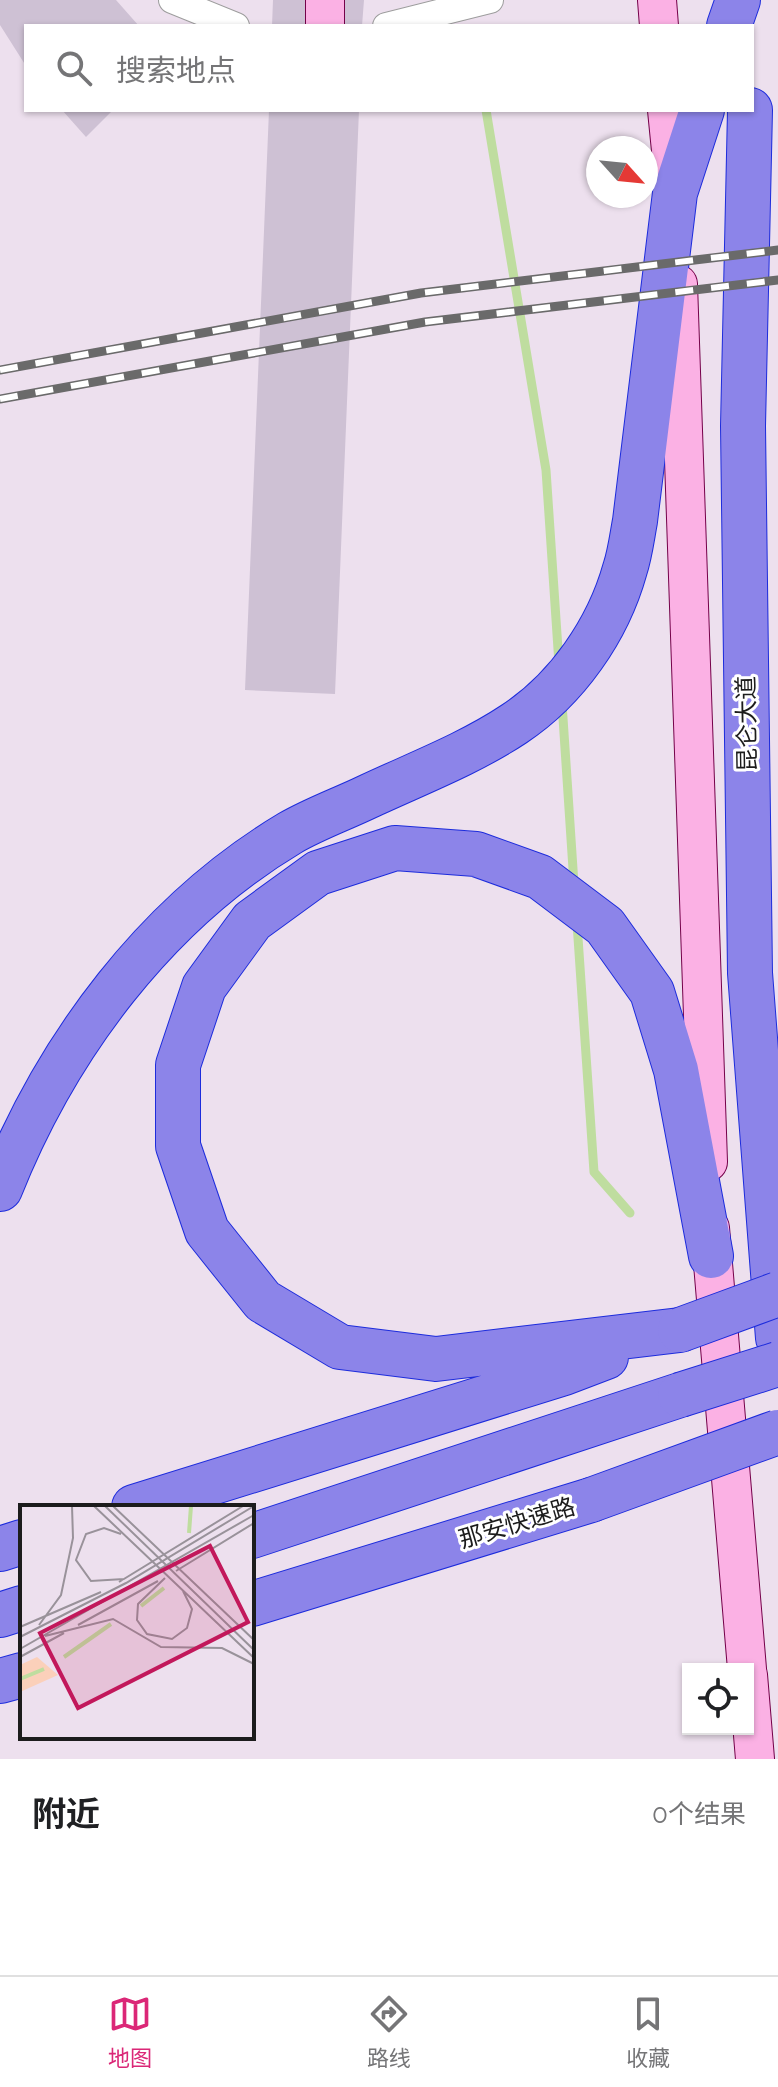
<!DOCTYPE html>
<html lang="zh">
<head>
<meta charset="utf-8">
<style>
  :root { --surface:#fff; --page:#f2f2f2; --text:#202124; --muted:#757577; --line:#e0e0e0; --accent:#db2777 }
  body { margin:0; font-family:Raleway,"Noto Sans SC",sans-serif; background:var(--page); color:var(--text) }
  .controls { position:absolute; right:24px; bottom:24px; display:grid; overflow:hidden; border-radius:0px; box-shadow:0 2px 6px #0004 }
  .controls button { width:72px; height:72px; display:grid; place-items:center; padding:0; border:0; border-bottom:2px solid var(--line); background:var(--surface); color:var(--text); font:40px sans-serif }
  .compass { position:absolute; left:586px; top:136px; width:72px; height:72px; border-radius:50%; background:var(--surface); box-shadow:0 2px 6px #0004; rotate:117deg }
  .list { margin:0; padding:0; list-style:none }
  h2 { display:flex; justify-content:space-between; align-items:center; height:104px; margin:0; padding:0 32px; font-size:34px }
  h2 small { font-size:26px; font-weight:400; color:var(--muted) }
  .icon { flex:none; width:44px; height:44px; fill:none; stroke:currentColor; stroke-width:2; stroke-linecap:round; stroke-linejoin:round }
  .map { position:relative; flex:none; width:778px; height:1759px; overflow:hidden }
  .search { position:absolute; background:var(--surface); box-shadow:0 2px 6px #0004; left:24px; right:24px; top:24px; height:88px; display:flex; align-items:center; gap:20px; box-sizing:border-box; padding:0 28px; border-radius:0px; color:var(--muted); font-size:30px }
  .sheet { height:216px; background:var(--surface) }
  nav { display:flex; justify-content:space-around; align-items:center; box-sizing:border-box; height:112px; border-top:2px solid var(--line); background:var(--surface); font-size:22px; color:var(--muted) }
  nav a { display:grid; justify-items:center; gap:4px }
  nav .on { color:var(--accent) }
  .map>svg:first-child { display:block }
</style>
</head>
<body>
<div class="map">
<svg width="778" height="1759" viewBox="0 0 778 1759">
  <rect width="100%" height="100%" fill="#ede0ee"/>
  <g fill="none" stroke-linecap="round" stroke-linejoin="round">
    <path stroke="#bfdd9f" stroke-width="9" d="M 486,110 L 546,470 L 559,664
      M 562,703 L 574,884
      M 577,923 L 594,1172 L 630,1213"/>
  </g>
  <path fill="#cec1d4" d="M 0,0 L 116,0 L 139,26 L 26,26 L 26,66 L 0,25 Z
    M 273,0 L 364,0 L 362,26 L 272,26 Z
    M 62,110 L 113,110 L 86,137 Z
    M 269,110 L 359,110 L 335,694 L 245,690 Z"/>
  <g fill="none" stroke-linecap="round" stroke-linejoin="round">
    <g stroke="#9d9d9d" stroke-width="28">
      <path id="street" d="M 172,0 L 236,26
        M 386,26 L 490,0"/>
    </g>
    <g stroke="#740149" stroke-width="40">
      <path id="secondary" d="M 657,0 L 659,26
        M 325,26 L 325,0
        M 667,110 L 675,191
        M 678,284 L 708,1162
        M 710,1228 L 747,1669
        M 748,1675 L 755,1759"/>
    </g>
    <g stroke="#1d2cdc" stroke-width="46">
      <path id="highway" d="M 729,26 L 738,0
        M 750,110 L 743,426 L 750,973 L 778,1338
        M 0,1189 C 57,1046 156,913 290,833 C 314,819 342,809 367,797 C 416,774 469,754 514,724 C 567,689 608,630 625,569 C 630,554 632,537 635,521 L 675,193 L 702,110
        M 680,1330 L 436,1359 L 340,1347 L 263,1301 L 207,1231 L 178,1146 L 178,1065 L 204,987 L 252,921 L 318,873 L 395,848 L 476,854 L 540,877 L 605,926 L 652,992 L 676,1070 L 711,1256
        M 134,1507 L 564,1373 L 606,1357
        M 252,1536 L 680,1395
        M 0,1549 L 22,1542
        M 252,1604 L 591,1500
        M 0,1615 L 22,1608
        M 0,1681 L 22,1675"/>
    </g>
    <use href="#street" stroke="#fff" stroke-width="26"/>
    <use href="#secondary" stroke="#fbb1e4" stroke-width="38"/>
    <use href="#highway" stroke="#8c84e9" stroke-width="44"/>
    <g stroke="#6a6a6a" stroke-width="9">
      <path id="rail" d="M 0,370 L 421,293 L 778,250
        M 0,399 L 425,322 L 778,280"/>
    </g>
    <use href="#rail" stroke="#fff" stroke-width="6" stroke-dasharray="18" stroke-linecap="butt"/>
    <g stroke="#1d2cdc" stroke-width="46" stroke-linecap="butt">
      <path id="highway-bridge" d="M 680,1330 L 778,1294
        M 680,1395 L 778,1364
        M 591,1500 L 778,1432"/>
    </g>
    <use href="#highway-bridge" stroke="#8c84e9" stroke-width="44"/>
  </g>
  <g text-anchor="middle" stroke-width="6" stroke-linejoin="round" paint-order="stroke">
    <g font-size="24" fill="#1c1c1c" stroke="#fff">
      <text transform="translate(747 724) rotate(-91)" y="8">昆仑大道</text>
      <text transform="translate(517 1523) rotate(-17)" y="8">那安快速路</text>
    </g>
  </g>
  <g transform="translate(20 1505)">
    <rect width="234" height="234" fill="#ede0ee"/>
    <path d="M 17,152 L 38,170 L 0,187 L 0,160 Z" fill="#fbd0ba"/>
    <path fill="none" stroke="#bfdd9f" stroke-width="4" d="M 169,28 L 171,1M 121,101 L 144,83M 44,152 L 91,119M 0,174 L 24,164"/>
    <path fill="none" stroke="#99929a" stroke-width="2" d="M 74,1 L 234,153M 85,1 L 234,145M 93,1 L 234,135M 101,29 L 84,23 L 66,29 L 56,55 L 71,76 L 104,74M 156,66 L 234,18M 145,73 L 118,99 L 117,115 L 127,129 L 152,134 L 167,123 L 172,104 L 163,86M 99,77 L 223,1M 19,120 L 41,90 L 53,33 L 52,1M 58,120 L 138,76M 0,122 L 81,87M 25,131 L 93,114 L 141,142 L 202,143 L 234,159M 0,132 L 106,78 L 234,1M 0,144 L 234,10M 0,152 L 44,128"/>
    <path fill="#c2185b" fill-opacity="0.15" stroke="#c2185b" stroke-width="4" d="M 190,41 L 228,117 L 58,203 L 20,128 Z"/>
    <rect width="234" height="234" fill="none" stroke="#1c1c1c" stroke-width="4"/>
  </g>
</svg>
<div class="controls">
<button><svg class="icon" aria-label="locate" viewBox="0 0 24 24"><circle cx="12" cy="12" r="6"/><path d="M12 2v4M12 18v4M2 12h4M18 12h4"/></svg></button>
</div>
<svg class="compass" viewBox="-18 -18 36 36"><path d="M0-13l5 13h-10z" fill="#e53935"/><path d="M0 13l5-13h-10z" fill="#757577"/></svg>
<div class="search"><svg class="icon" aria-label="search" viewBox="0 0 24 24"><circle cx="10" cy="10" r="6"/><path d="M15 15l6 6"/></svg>搜索地点</div>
</div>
<section class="sheet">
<h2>附近<small>0个结果</small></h2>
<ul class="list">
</ul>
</section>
<nav>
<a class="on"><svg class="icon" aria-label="map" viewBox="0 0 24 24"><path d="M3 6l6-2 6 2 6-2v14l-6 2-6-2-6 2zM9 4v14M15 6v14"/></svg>地图</a>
<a><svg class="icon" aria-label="directions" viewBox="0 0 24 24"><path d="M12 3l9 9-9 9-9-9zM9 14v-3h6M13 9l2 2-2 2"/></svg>路线</a>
<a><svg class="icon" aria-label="saved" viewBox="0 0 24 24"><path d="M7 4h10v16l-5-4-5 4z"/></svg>收藏</a>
</nav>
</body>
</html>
